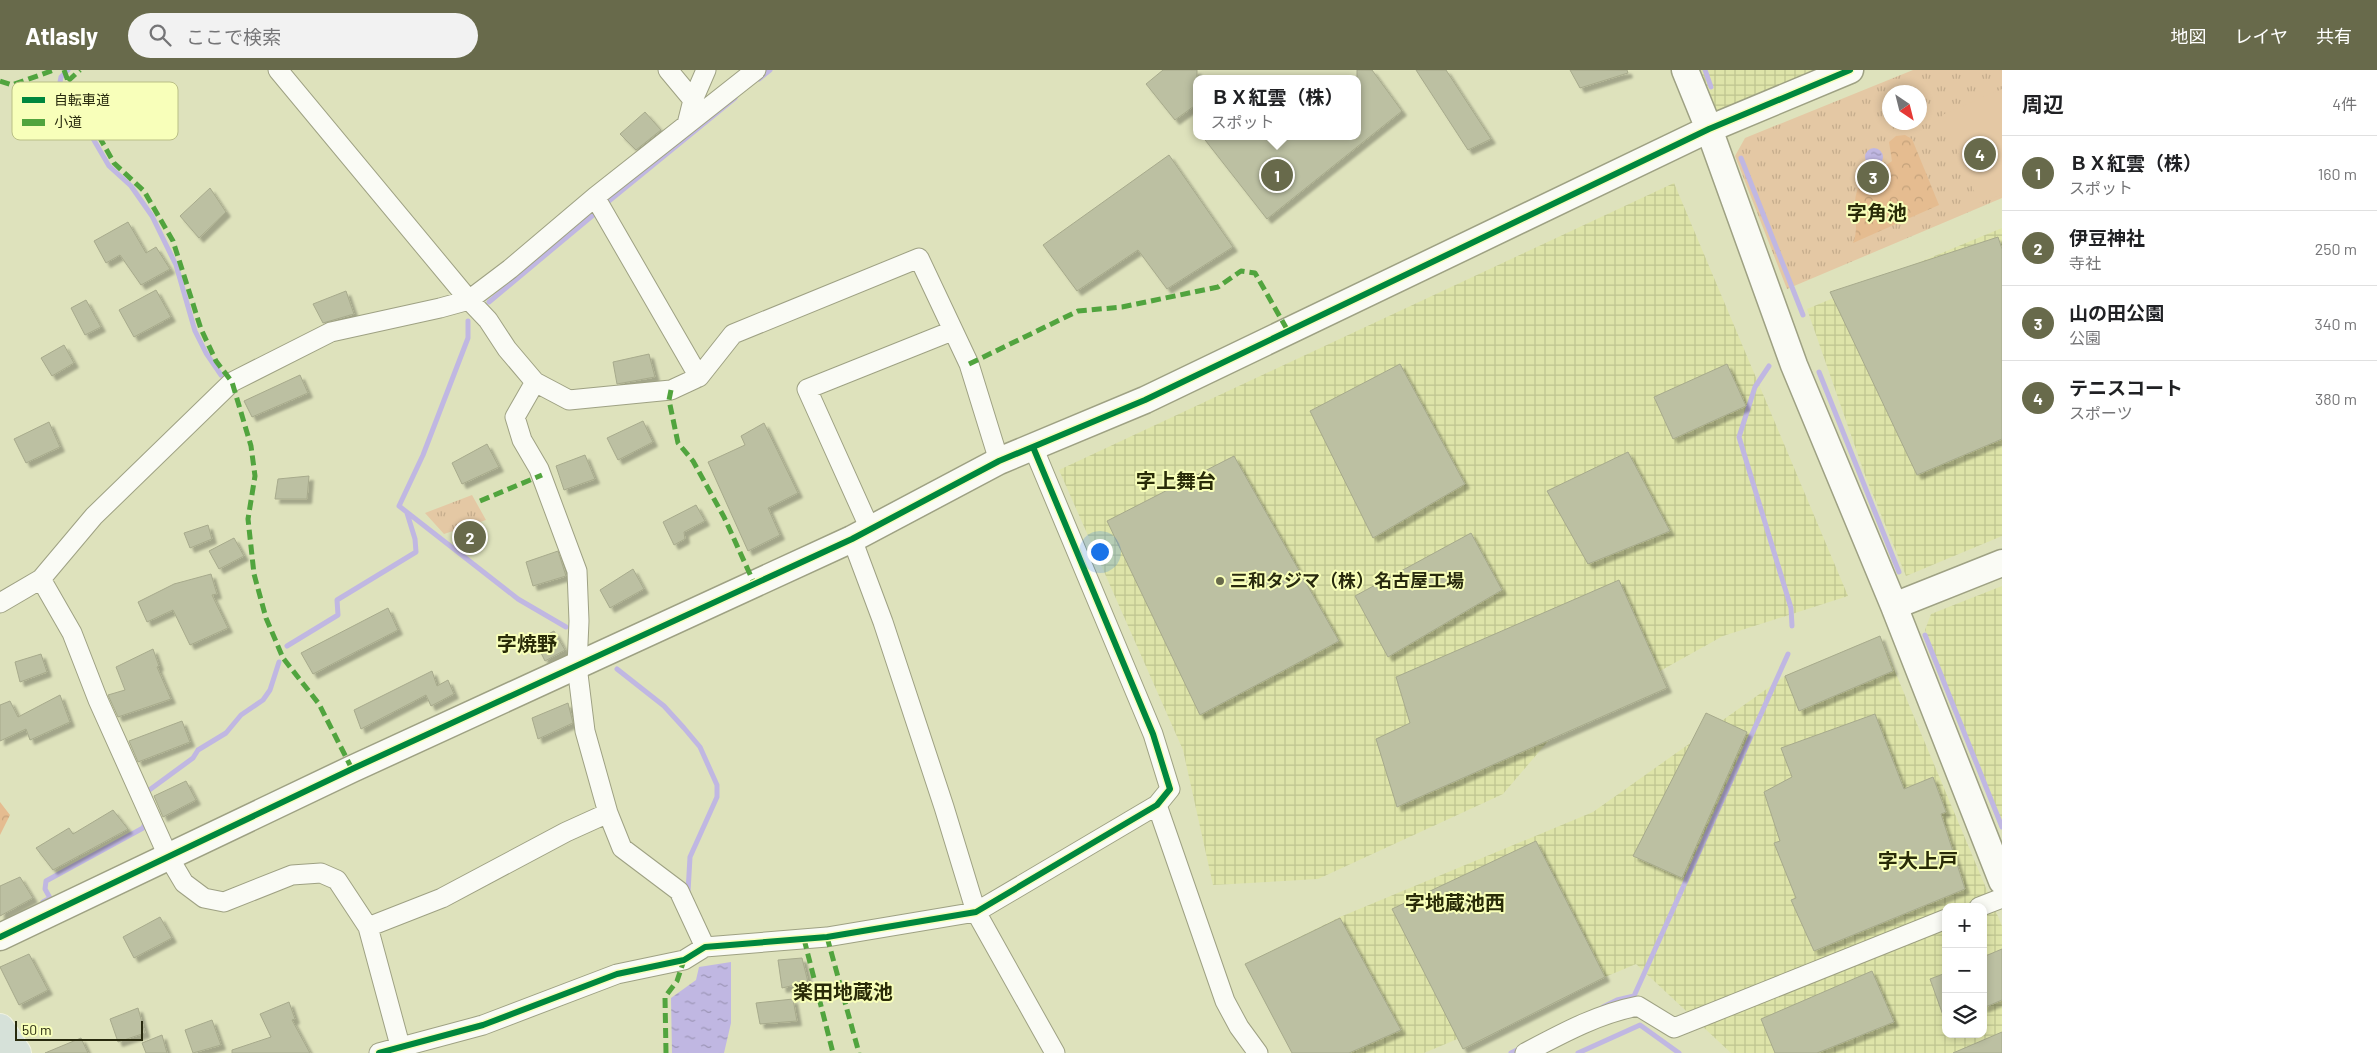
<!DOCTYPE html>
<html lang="ja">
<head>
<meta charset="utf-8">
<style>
  :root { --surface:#fff; --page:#f2f2f2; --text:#202124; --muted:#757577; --line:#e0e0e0; --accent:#686a4b }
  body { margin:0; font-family:Barlow,"Noto Sans JP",sans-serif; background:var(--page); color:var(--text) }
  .controls { position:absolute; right:15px; bottom:15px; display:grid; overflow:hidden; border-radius:10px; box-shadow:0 2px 8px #0003 }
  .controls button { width:45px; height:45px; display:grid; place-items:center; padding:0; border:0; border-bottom:1px solid var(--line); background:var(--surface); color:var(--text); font:25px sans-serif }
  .compass { position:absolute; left:1882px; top:15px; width:45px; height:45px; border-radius:50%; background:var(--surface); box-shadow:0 2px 8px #0003; rotate:145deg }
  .scale { position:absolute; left:15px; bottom:12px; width:128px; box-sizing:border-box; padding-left:5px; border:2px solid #282a0e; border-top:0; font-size:14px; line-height:18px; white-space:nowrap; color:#282a0e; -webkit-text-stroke:4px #f8ffba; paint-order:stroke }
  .you { position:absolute; left:1099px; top:481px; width:18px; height:18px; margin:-12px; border:4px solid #fff; border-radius:50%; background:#1a73e8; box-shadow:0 0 0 8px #1a73e833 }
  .badge { display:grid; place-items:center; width:32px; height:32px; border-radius:50%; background:var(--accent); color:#fff; font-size:16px; font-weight:700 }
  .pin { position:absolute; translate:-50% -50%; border:2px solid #fff; box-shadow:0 1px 5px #0006 }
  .popup { position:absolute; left:1193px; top:5px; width:168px; height:65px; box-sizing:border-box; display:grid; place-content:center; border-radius:10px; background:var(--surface); filter:drop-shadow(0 1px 4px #0005); font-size:16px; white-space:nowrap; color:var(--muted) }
  .popup b { font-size:19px; color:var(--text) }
  .popup::after { content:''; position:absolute; left:50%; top:100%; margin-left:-10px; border:10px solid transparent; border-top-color:var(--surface) }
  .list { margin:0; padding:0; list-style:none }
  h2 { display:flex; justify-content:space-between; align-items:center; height:65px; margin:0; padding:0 20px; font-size:21px }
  h2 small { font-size:16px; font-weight:400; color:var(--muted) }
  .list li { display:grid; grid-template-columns:32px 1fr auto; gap:15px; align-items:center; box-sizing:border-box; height:75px; padding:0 20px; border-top:1px solid var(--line) }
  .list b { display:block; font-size:19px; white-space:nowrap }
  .list p { margin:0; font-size:16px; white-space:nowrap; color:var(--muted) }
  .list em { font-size:16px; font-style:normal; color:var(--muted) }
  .icon { flex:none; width:28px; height:28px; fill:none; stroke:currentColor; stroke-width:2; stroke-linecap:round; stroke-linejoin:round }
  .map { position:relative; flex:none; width:2002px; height:983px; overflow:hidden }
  header { display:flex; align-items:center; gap:30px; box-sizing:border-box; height:70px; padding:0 25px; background:var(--accent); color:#fff }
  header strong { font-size:24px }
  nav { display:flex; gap:28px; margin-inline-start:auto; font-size:18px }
  .search { width:350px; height:45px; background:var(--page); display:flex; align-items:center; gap:12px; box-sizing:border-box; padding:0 18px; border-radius:28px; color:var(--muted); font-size:19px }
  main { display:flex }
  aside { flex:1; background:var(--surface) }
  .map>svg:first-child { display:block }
</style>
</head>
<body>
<header>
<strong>Atlasly</strong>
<div class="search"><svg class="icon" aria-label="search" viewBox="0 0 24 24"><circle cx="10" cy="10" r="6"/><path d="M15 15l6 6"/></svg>ここで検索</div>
<nav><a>地図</a><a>レイヤ</a><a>共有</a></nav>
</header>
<main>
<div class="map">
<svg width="2002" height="983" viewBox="0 0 2002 983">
  <defs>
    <pattern id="industrial-grid" width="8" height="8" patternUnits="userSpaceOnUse" patternTransform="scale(1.25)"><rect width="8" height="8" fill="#dee4a9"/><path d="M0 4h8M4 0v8" fill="none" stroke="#bec490"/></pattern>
    <pattern id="grass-tufts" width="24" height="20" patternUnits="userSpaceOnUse" patternTransform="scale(1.25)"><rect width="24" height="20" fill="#e4c8a4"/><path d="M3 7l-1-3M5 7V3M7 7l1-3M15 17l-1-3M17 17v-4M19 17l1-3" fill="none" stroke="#c4ac8c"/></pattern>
    <pattern id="forest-crowns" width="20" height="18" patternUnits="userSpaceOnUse" patternTransform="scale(1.25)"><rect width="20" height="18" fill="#e5bc90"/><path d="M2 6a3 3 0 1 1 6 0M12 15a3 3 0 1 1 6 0" fill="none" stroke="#c4a27b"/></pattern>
    <pattern id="water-ripples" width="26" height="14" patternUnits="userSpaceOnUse" patternTransform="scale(1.25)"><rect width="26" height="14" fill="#c0b7e2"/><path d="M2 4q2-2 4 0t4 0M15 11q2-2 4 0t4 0" fill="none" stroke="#9c95b6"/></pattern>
    <filter id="shadow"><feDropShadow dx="4.5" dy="4.5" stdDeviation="1" flood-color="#0004"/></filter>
  </defs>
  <rect width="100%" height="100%" fill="#dee2bc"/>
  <path fill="url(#industrial-grid)" fill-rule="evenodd" d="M 1685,0 L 1850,0 L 1709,59 Z
    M 1674,113 L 1848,526 L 1723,566 L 1561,656 L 1503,724 L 1318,809 L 1213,815 L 1183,680 L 1059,400 Z
    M 2002,158 L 2002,466 L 1906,506 L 1865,405 L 1807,239 Z
    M 2002,516 L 2002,754 L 1925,560 L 1931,544 Z
    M 1880,566 L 2002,856 L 2002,983 L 1731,983 L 1636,894 L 1424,983 L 1306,983 L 1245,894 L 1340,847 L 1593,742 L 1785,606 ZM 1946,837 L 1983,837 L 1983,964 L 1946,964 Z"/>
  <path fill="url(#grass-tufts)" fill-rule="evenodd" d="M 1913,0 L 2002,0 L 2002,128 L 1787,219 L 1735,86 L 1745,68 ZM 1890,22 L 1920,22 L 1920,52 L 1890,52 Z
    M 472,425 L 486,450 L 444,464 L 425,443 Z"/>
  <path fill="url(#forest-crowns)" d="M 1905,65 L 1912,69 L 1939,135 L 1853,173 C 1861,155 1849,132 1860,115 C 1865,108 1884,97 1892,91 L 1889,72 L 1896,66 Z
    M 0,732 L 10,745 L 0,765 Z"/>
  <path fill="#e4c8a4" d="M 2002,19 L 2002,124 L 1979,133 L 1942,45 Z"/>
  <path fill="url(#water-ripples)" d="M1865 87a9 9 0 1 1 18 0a9 9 0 1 1-18 0Z
    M 731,892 L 731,953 L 724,983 L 672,983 L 671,928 L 696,910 L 699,897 Z"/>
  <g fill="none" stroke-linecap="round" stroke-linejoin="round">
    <path stroke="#c0b7e2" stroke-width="5" d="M 68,0 L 61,7 L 60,12 L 109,96 L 131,116 L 152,146 L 176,195 L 195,261 L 206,283 L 221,305
      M 1705,0 L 1711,17
      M 759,9 L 770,0
      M 1741,88 L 1803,245
      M 604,135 L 735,28
      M 489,232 L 598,141
      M 468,251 L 468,268 L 423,385 L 399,436 L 518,529 L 566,557
      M 1769,296 L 1755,317 L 1739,367 L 1791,538 L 1792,556
      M 1819,302 L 1899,502
      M 1925,565 L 2002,757
      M 287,576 L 338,545 L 337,530 L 416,482 L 415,469 L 407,443
      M 617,599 L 664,636 L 684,658 L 700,677 L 717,715 L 717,727 L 690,787 L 688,822
      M 148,721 L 193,688 L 198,680 L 226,663 L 241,645 L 263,630 L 270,620 L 279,592
      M 43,832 L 50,828 L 45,819 L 46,811 L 143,758 L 146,751
      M 1603,937 L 1617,930 L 1634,926 L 1788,584
      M 1511,983 L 1521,978
      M 1578,983 L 1640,955 L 1679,983"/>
  </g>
  <path fill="#bcc0a2" stroke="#a7aa8c" filter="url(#shadow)" d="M 1163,0 L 1197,0 L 1197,34 L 1175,50 L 1146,14 Z
    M 1357,0 L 1372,0 L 1402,41 L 1267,149 L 1202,66 L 1357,66 Z
    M 1416,0 L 1446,0 L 1491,69 L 1468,80 Z
    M 1570,0 L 1627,0 L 1628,3 L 1580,18 Z
    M 645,42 L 661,60 L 636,80 L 620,64 Z
    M 1169,85 L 1233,177 L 1167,219 L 1138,180 L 1077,221 L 1043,175 Z
    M 210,118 L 226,142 L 199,168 L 180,146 Z
    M 128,152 L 146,183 L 156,177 L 170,199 L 141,215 L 120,185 L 106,193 L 94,171 Z
    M 1998,167 L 2002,179 L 2002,369 L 1917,405 L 1830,222 Z
    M 156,220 L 171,247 L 134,267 L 119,240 Z
    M 346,221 L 354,244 L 323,253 L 313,234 Z
    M 86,230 L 101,257 L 85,265 L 71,238 Z
    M 64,275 L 74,293 L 52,306 L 41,288 Z
    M 649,284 L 655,307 L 617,314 L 613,292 Z
    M 1400,294 L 1465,414 L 1373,468 L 1310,341 Z
    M 1727,294 L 1746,336 L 1673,369 L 1654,327 Z
    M 300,305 L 308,323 L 252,347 L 244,331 Z
    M 643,351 L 653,372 L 618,390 L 607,368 Z
    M 49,352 L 60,377 L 26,393 L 14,369 Z
    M 764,353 L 798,423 L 768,438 L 780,465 L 748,481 L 708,392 L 745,375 L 741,366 Z
    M 487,374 L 499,397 L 462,414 L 452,393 Z
    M 1628,382 L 1670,461 L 1588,494 L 1547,421 Z
    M 585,385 L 595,409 L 564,420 L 556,396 Z
    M 1234,386 L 1339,571 L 1200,645 L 1107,451 Z
    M 309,406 L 307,429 L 275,429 L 278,409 Z
    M 696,435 L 705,451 L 684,462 L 685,469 L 674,475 L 663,452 Z
    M 208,455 L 212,469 L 190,478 L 184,463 Z
    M 1471,463 L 1502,520 L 1388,587 L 1355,526 Z
    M 234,468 L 244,486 L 219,499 L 209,481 Z
    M 558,481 L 566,506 L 533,516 L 526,492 Z
    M 633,499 L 644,519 L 610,538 L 600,520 Z
    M 211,504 L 217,524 L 212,525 L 228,558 L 190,575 L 173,540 L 147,552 L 138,532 L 174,514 Z
    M 1619,510 L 1667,618 L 1397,737 L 1376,669 L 1410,653 L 1396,607 Z
    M 388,538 L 398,560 L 313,604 L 301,583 Z
    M 554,561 L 565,580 L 545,591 L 535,571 Z
    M 1880,566 L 1893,601 L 1799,641 L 1785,606 Z
    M 153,579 L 159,596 L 157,597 L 171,629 L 118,647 L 108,625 L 125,620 L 116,597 Z
    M 41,584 L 47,602 L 20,612 L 15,592 Z
    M 432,601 L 437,616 L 448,610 L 454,624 L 431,636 L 426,625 L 361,659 L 354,640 Z
    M 60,625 L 70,652 L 30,670 L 26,659 L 0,671 L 0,635 L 10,631 L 18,647 Z
    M 568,633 L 573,653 L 538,669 L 532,648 Z
    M 1706,643 L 1747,662 L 1682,808 L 1633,786 Z
    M 1875,644 L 1904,719 L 1933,707 L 1946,742 L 1941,744 L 1965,819 L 1814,881 L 1791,830 L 1796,828 L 1774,773 L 1780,771 L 1764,722 L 1792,707 L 1781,678 Z
    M 182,651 L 190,672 L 138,692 L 129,671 Z
    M 186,711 L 196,730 L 163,747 L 154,726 Z
    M 113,740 L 128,759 L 53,800 L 36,778 L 69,758 L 73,764 Z
    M 1536,771 L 1605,907 L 1463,979 L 1392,839 Z
    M 20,807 L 33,828 L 0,846 L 0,816 Z
    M 160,847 L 172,868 L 134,888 L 123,867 Z
    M 1340,848 L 1401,960 L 1349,983 L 1292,983 L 1245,894 Z
    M 2002,879 L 2002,930 L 1983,938 L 1983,887 Z
    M 29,884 L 48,920 L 19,935 L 0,897 Z
    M 802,888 L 808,912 L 782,918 L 778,890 Z
    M 1872,901 L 1894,952 L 1817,983 L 1775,983 L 1761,949 Z
    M 1946,903 L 1946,947 L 1944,948 L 1930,909 Z
    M 793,929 L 797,951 L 760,954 L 756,933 Z
    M 289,932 L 295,949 L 292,950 L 310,983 L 232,983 L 232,980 L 271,967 L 260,944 Z
    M 138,938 L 145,963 L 118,972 L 110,949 Z
    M 212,950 L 221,975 L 193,983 L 185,960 Z
    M 2002,962 L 2002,983 L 1953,983 Z
    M 162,965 L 167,983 L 146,983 L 142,973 Z
    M 81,968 L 88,983 L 45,983 Z"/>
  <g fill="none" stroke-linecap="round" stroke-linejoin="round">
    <g stroke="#9ea183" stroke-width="21">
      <path id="street" d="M 278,0 L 469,230 L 488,250 L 507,279 L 535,312 L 569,330 L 671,320 L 699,307 L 733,264 L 919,188 L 969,294 L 999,391
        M 668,0 L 693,30
        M 687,54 L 693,30 L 706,0
        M 595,127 L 699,307
        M 535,312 L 515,347 L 522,370 L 539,399 L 577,501 L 579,551 L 577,596 L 585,661 L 608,743 L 622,778 L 679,821 L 705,877
        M 870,459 L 807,319 L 952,261
        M 852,469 L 883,552 L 944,737 L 976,842 L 1055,983
        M 41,509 L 72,563 L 98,630 L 168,786 L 184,813 L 204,828 L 224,832 L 292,805 L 321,803 L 337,810 L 368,857 L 402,983
        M 0,533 L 41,509 L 94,446 L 232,312 L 331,262 L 440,238 L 469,230 L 510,199 L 595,127 L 756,0
        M 1157,735 L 1225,931 L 1239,957 L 1258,983
        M 1979,837 L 2002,828
        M 368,857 L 442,828 L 566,762 L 608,743
        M 379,983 L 483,955 L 617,904 L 684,890 L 705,877 L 827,867 L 976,842 L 1157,735 L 1170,719 L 1153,664 L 1033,377
        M 1525,983 C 1561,964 1597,944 1638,936 L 1674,958 L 1946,849"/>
    </g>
    <g stroke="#9ea183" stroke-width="29">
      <path id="secondary" d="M 1685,0 L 1709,59 L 1794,295 L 1894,536 L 2002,811
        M 1894,536 L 2002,493
        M 0,867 L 352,699 L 852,469 L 999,391 L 1145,330 L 1709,59 L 1850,0"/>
    </g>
    <g stroke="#f0f2e1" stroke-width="30">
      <path id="primary" d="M 0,958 L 17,983"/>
    </g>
    <use href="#street" stroke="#fafbf5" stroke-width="19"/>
    <use href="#secondary" stroke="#fafbf5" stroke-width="26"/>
    <use href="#primary" stroke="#d6e1d9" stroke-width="28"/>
    <path stroke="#51a43e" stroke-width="5" stroke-dasharray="10 5" stroke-linecap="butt" d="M 64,0 L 68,11 L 114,93 L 144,121 L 173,171 L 201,259 L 216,291 L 232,312 L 251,376 L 255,406 L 248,449 L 254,504 L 266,548 L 283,588 L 319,634 L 352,699
      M 0,11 L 12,15 L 54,0
      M 68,11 L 80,0
      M 969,294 L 1078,241 L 1122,237 L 1218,217 L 1241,201 L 1255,203 L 1288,261
      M 671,320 L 669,330 L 678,373 L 693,391 L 724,447 L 754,513
      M 480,431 L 542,405
      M 827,867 L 859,983
      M 804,869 L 833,983
      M 666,983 L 665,927 L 677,911 L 684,890"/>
    <g stroke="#f8ffba" stroke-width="9">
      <path id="cycleway" d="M 0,867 L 352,699 L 852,469 L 999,391 L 1145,330 L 1709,59 L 1850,0
        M 379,983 L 483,955 L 617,904 L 684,890 L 705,877 L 827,867 L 976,842 L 1157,735 L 1170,719 L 1153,664 L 1033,377"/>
    </g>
    <use href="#cycleway" stroke="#00873e" stroke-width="6"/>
  </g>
  <circle fill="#686a4b" stroke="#f8ffba" stroke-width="2" cx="1220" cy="511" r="5"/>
  <g text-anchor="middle" stroke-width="4" stroke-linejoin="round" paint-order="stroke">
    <g font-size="18" font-weight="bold" fill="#282a0e" stroke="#f8ffba" text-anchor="start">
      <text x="1230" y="517">三和タジマ（株）名古屋工場</text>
    </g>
    <g font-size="20" font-weight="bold" fill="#292b08" stroke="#f8ffba">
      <text x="1877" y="150">字角池</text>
      <text x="1176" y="418">字上舞台</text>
      <text x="527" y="581">字焼野</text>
      <text x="1918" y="798">字大上戸</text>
      <text x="1455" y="840">字地蔵池西</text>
      <text x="843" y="929">楽田地蔵池</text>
    </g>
  </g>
  <rect x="12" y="12" width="166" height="58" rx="8" fill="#f8ffba" stroke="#babf86" stroke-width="1"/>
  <rect x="22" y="27" width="23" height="6" fill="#00873e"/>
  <rect x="22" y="49" width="23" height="7" fill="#51a43e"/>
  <g font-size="14" fill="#282a0e">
    <text x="54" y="35">自転車道</text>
    <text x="54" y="57">小道</text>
  </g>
</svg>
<div class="controls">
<button>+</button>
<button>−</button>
<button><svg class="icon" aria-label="layers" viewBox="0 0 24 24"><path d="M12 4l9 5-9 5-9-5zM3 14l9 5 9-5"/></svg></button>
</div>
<svg class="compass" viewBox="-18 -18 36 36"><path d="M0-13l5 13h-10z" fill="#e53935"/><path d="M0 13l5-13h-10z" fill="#757577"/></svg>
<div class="scale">50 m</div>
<div class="you"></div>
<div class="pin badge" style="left:1277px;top:105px">1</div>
<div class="popup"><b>ＢＸ紅雲（株）</b>スポット</div>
<div class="pin badge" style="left:470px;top:467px">2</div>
<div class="pin badge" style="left:1873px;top:107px">3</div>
<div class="pin badge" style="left:1980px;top:84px">4</div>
</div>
<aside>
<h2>周辺<small>4件</small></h2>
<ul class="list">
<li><span class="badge">1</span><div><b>ＢＸ紅雲（株）</b><p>スポット</p></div><em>160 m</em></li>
<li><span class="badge">2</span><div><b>伊豆神社</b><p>寺社</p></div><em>250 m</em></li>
<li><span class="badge">3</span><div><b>山の田公園</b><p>公園</p></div><em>340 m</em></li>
<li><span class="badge">4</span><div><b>テニスコート</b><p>スポーツ</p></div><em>380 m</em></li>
</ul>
</aside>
</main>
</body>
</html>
